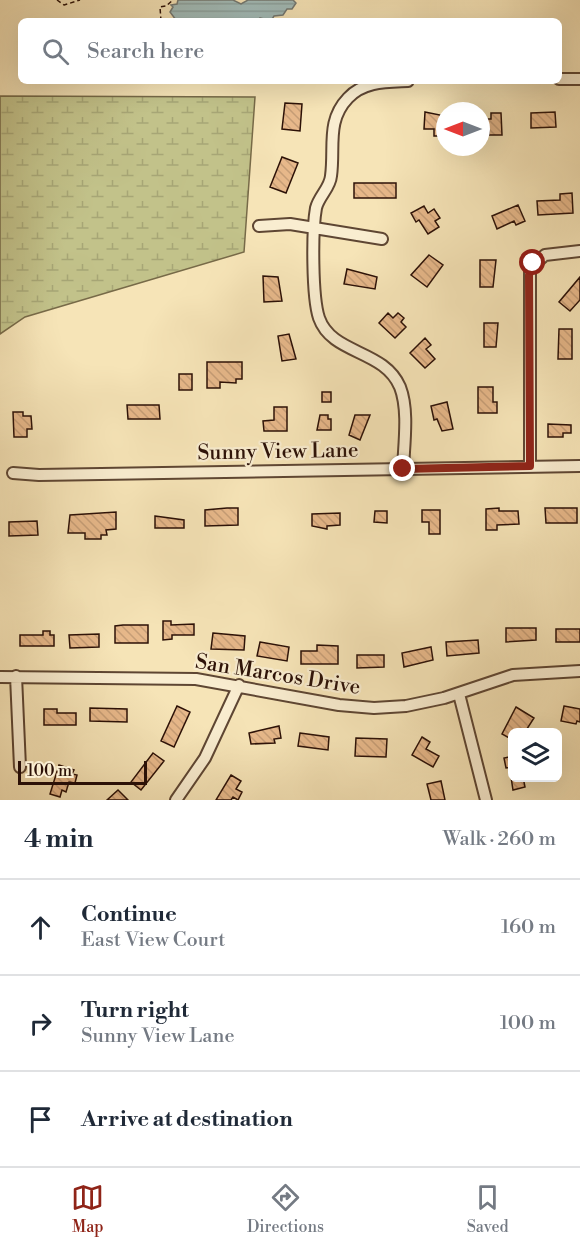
<!DOCTYPE html>
<html lang="en">
<head>
<meta charset="utf-8">
<style>
  :root { --surface:#fff; --page:#f6f6f7; --text:#1f2937; --muted:#747a83; --line:#e0e1e3; --accent:#8f2418 }
  body { margin:0; font-family:"Libre Bodoni",serif; background:var(--page); color:var(--text) }
  .controls { position:absolute; right:18px; bottom:18px; display:grid; overflow:hidden; border-radius:9px; box-shadow:0 6px 24px #0002 }
  .controls button { width:54px; height:54px; display:grid; place-items:center; padding:0; border:0; border-bottom:2px solid var(--line); background:var(--surface); color:var(--text); font:30px sans-serif }
  .compass { position:absolute; left:436px; top:102px; width:54px; height:54px; border-radius:50%; background:var(--surface); box-shadow:0 6px 24px #0002; rotate:270deg }
  .scale { position:absolute; left:18px; bottom:15px; width:129px; box-sizing:border-box; padding-left:6px; border:3px solid #2c1107; border-top:0; font-size:16px; line-height:21px; white-space:nowrap; color:#2c1107; -webkit-text-stroke:4px #f9edd0; paint-order:stroke }
  .stop { position:absolute; width:18px; height:18px; margin:-14px; border:4px solid #8f2418; border-radius:50%; background:#fff }
  .stop.end { background:#8f2418; border-color:#fff; box-shadow:0 2px 6px #0008 }
  .list { margin:0; padding:0; list-style:none }
  h2 { display:flex; justify-content:space-between; align-items:center; height:78px; margin:0; padding:0 24px; font-size:26px }
  h2 small { font-size:20px; font-weight:400; color:var(--muted) }
  .list li { display:grid; grid-template-columns:39px 1fr auto; gap:18px; align-items:center; box-sizing:border-box; height:96px; padding:0 24px; border-top:2px solid var(--line) }
  .list b { display:block; font-size:22px; white-space:nowrap }
  .list p { margin:0; font-size:20px; white-space:nowrap; color:var(--muted) }
  .list em { font-size:20px; font-style:normal; color:var(--muted) }
  .icon { flex:none; width:33px; height:33px; fill:none; stroke:currentColor; stroke-width:2; stroke-linecap:round; stroke-linejoin:round }
  .map { position:relative; flex:none; width:580px; height:800px; overflow:hidden }
  .search { position:absolute; background:var(--surface); box-shadow:0 6px 24px #0002; left:18px; right:18px; top:18px; height:66px; display:flex; align-items:center; gap:15px; box-sizing:border-box; padding:0 21px; border-radius:9px; color:var(--muted); font-size:22px }
  .sheet { height:366px; background:var(--surface) }
  nav { display:flex; justify-content:space-around; align-items:center; box-sizing:border-box; height:84px; border-top:2px solid var(--line); background:var(--surface); font-size:16px; color:var(--muted) }
  nav a { display:grid; justify-items:center; gap:3px }
  nav .on { color:var(--accent) }
  .map>svg:first-child { display:block }
</style>
</head>
<body>
<div class="map">
<svg width="580" height="800" viewBox="0 0 580 800">
  <defs>
    <pattern id="wetland-marsh" width="20" height="14" patternUnits="userSpaceOnUse" patternTransform="scale(1.5)"><rect width="20" height="14" fill="#c2c28a"/><path d="M1 5h8M5 5V1M11 12h8M15 12V8" fill="none" stroke="#a7a676"/></pattern>
    <pattern id="water-rules" width="6" height="5" patternUnits="userSpaceOnUse" patternTransform="scale(1.5)"><rect width="6" height="5" fill="#a2bcb9"/><path d="M0 2.5h6" fill="none" stroke="#8ca19e"/></pattern>
    <pattern id="building-back-hatch" width="6" height="6" patternUnits="userSpaceOnUse" patternTransform="scale(1.5)"><rect width="6" height="6" fill="#e7b88a"/><path d="M-1 5l2 2M0 0l6 6M5-1l2 2" fill="none" stroke="#c69d76"/></pattern>
  </defs>
  <rect width="100%" height="100%" fill="#f6e4b7"/>
  <filter id="stains"><feTurbulence type="fractalNoise" baseFrequency=".00333" numOctaves="4"/><feColorMatrix values="0 0 0 0 .2 0 0 0 0 .09 0 0 0 0 .02 0 0 0 .5 -.17"/></filter>
  <radialGradient id="worn" r=".72"><stop offset=".6" stop-color="#630" stop-opacity="0"/><stop offset="1" stop-color="#630" stop-opacity=".3"/></radialGradient>
  <path fill="url(#wetland-marsh)" stroke="#776a48" stroke-width="1.5" d="M 0,96 L 255,97 L 244,252 L 25,317 L 0,334 Z"/>
  <path fill="url(#water-rules)" stroke="#737872" stroke-width="1.5" d="M 178,0 L 233,0 L 241,4 L 248,0 L 293,0 L 296,3 L 292,9 L 287,9 L 283,15 L 274,16 L 271,21 L 260,18 L 259,21 L 181,21 L 176,20 L 170,12 L 173,7 L 171,5 L 177,4 Z"/>
  <path fill="url(#building-back-hatch)" stroke="#2c1107" stroke-width="1.5" d="M 285,103 L 302,104 L 300,131 L 282,129 Z
    M 425,112 L 445,116 L 445,129 L 441,129 L 440,136 L 434,136 L 434,129 L 424,129 Z
    M 555,112 L 556,127 L 531,128 L 531,113 Z
    M 491,113 L 501,113 L 502,135 L 489,135 L 489,131 L 481,131 L 481,119 L 491,119 Z
    M 282,157 L 298,163 L 286,193 L 270,187 Z
    M 354,183 L 396,183 L 396,198 L 354,198 Z
    M 572,193 L 573,213 L 538,215 L 537,201 L 560,200 L 560,194 Z
    M 518,205 L 525,221 L 516,225 L 514,221 L 497,229 L 492,216 Z
    M 424,206 L 428,213 L 434,209 L 440,218 L 435,221 L 439,227 L 428,234 L 419,220 L 416,222 L 411,213 Z
    M 429,255 L 443,265 L 427,287 L 411,275 Z
    M 480,260 L 496,260 L 493,287 L 480,287 Z
    M 347,269 L 377,277 L 375,289 L 344,284 Z
    M 263,276 L 278,277 L 282,301 L 264,302 Z
    M 580,277 L 580,300 L 570,311 L 559,302 Z
    M 388,313 L 393,318 L 398,313 L 404,318 L 401,322 L 406,327 L 395,338 L 379,323 Z
    M 484,323 L 498,323 L 496,347 L 484,347 Z
    M 559,329 L 572,329 L 572,359 L 558,359 Z
    M 289,334 L 296,359 L 282,361 L 278,336 Z
    M 425,338 L 431,345 L 426,349 L 435,359 L 425,368 L 410,353 Z
    M 207,362 L 242,362 L 242,379 L 236,379 L 236,383 L 220,382 L 220,388 L 207,388 Z
    M 179,374 L 192,374 L 192,390 L 179,390 Z
    M 478,387 L 493,387 L 493,402 L 497,402 L 497,413 L 478,413 Z
    M 322,392 L 331,392 L 331,402 L 322,402 Z
    M 447,402 L 453,429 L 442,431 L 437,419 L 434,420 L 431,406 Z
    M 127,405 L 159,405 L 160,419 L 128,419 Z
    M 274,407 L 287,407 L 287,431 L 264,431 L 263,421 L 274,420 Z
    M 13,412 L 23,412 L 23,416 L 31,416 L 32,429 L 27,429 L 27,437 L 14,437 Z
    M 320,415 L 328,415 L 328,419 L 331,419 L 331,430 L 317,430 Z
    M 355,415 L 370,415 L 360,440 L 349,435 Z
    M 548,424 L 571,425 L 571,433 L 563,433 L 563,437 L 548,437 Z
    M 227,508 L 238,508 L 238,525 L 205,526 L 205,510 Z
    M 499,508 L 499,511 L 518,511 L 519,524 L 497,525 L 497,530 L 486,530 L 486,509 Z
    M 545,508 L 577,508 L 577,523 L 546,523 Z
    M 422,510 L 440,510 L 440,534 L 429,534 L 429,522 L 422,522 Z
    M 375,511 L 387,511 L 387,523 L 374,522 Z
    M 116,512 L 116,529 L 106,530 L 107,535 L 101,535 L 101,539 L 85,539 L 85,533 L 68,533 L 70,515 Z
    M 340,513 L 340,525 L 327,526 L 327,529 L 312,526 L 312,514 Z
    M 155,516 L 184,520 L 184,528 L 155,528 Z
    M 37,521 L 38,535 L 9,536 L 9,522 Z
    M 163,621 L 171,621 L 171,625 L 194,624 L 194,635 L 172,635 L 172,639 L 163,640 Z
    M 123,625 L 148,625 L 148,643 L 115,643 L 115,626 Z
    M 506,628 L 536,628 L 536,640 L 506,642 Z
    M 556,629 L 580,629 L 580,642 L 556,642 Z
    M 43,631 L 50,631 L 50,635 L 54,635 L 54,646 L 20,646 L 20,635 L 43,635 Z
    M 213,633 L 245,636 L 244,650 L 211,649 Z
    M 99,634 L 99,647 L 70,648 L 69,635 Z
    M 478,640 L 479,653 L 447,656 L 446,642 Z
    M 260,642 L 289,647 L 287,661 L 257,656 Z
    M 317,645 L 338,646 L 338,664 L 301,664 L 301,651 L 317,651 Z
    M 431,647 L 433,660 L 404,667 L 402,653 Z
    M 357,655 L 384,655 L 384,667 L 357,668 Z
    M 177,706 L 190,712 L 174,747 L 161,741 Z
    M 564,706 L 580,709 L 580,722 L 577,721 L 576,724 L 561,721 Z
    M 516,707 L 534,718 L 525,732 L 513,732 L 513,740 L 502,734 Z
    M 90,708 L 127,709 L 127,722 L 90,721 Z
    M 44,709 L 57,709 L 57,713 L 76,713 L 76,725 L 44,725 Z
    M 279,726 L 281,738 L 274,739 L 275,743 L 251,744 L 249,733 Z
    M 300,733 L 329,737 L 328,750 L 298,746 Z
    M 422,737 L 430,742 L 426,749 L 439,756 L 433,767 L 412,755 Z
    M 356,738 L 387,739 L 386,757 L 355,756 Z
    M 153,753 L 164,761 L 141,790 L 131,782 Z
    M 513,756 L 513,767 L 506,768 L 504,758 Z
    M 59,765 L 74,770 L 72,774 L 77,775 L 75,783 L 69,782 L 66,792 L 62,790 L 60,797 L 50,794 Z
    M 231,775 L 241,781 L 236,789 L 242,792 L 238,800 L 233,797 L 231,800 L 216,800 Z
    M 511,777 L 523,777 L 525,787 L 513,790 Z
    M 441,781 L 445,800 L 431,800 L 427,784 Z
    M 118,790 L 128,800 L 107,800 Z"/>
  <g fill="none" stroke-linecap="round" stroke-linejoin="round">
    <g stroke="#5e4633" stroke-width="14">
      <path id="minor" d="M 559,79 L 580,79
        M 259,226 L 290,224 L 382,239
        M 530,466 L 530,268 L 545,255 L 580,251
        M 403,469 C 404,444 409,410 400,387 C 384,349 332,355 319,318 C 312,297 312,230 316,208 C 319,196 330,188 331,176 C 335,147 326,121 348,98 C 364,81 387,82 408,81
        M 13,473 L 39,475 L 580,466
        M 16,676 L 20,767
        M 0,677 L 196,679 L 339,705 L 374,708 L 406,706 L 444,698 L 513,675 L 580,671
        M 459,694 L 486,800
        M 176,800 L 205,758 L 239,685"/>
    </g>
    <path stroke="#2c1107" stroke-width="1.5" stroke-dasharray="4.5 3" stroke-linecap="butt" d="M 57,0 L 64,5 L 80,0
      M 161,21 L 160,7 L 166,6 L 173,0"/>
    <use href="#minor" stroke="#f9edd0" stroke-width="10"/>
  </g>
  <g fill="none" stroke-linecap="round" stroke-linejoin="round">
    <path stroke="#8f2418" stroke-width="8" d="M 403,469 L 530,466 L 529,275 L 533,263"/>
  </g>
  <g text-anchor="middle" stroke-width="4.5" stroke-linejoin="round" paint-order="stroke">
    <g font-size="21" fill="#2c1107" stroke="#f9edd0">
      <text transform="translate(278 451) rotate(-1)" y="7">Sunny View Lane</text>
      <text transform="translate(278 674) rotate(9)" y="7">San Marcos Drive</text>
    </g>
  </g>
  <rect width="100%" height="100%" filter="url(#stains)"/>
  <rect width="100%" height="100%" fill="url(#worn)"/>
</svg>
<div class="controls">
<button><svg class="icon" aria-label="layers" viewBox="0 0 24 24"><path d="M12 4l9 5-9 5-9-5zM3 14l9 5 9-5"/></svg></button>
</div>
<svg class="compass" viewBox="-18 -18 36 36"><path d="M0-13l5 13h-10z" fill="#e53935"/><path d="M0 13l5-13h-10z" fill="#747a83"/></svg>
<div class="scale">100 m</div>
<div class="stop" style="left:533px;top:263px"></div>
<div class="stop end" style="left:403px;top:469px"></div>
<div class="search"><svg class="icon" aria-label="search" viewBox="0 0 24 24"><circle cx="10" cy="10" r="6"/><path d="M15 15l6 6"/></svg>Search here</div>
</div>
<section class="sheet">
<h2>4 min<small>Walk · 260 m</small></h2>
<ul class="list">
<li><svg class="icon" aria-label="ahead" viewBox="0 0 24 24"><path d="M12 20V5M6 11l6-6 6 6"/></svg><div><b>Continue</b><p>East View Court</p></div><em>160 m</em></li>
<li><svg class="icon" aria-label="right" viewBox="0 0 24 24"><path d="M7 20v-9h11M14 6l5 5-5 5"/></svg><div><b>Turn right</b><p>Sunny View Lane</p></div><em>100 m</em></li>
<li><svg class="icon" aria-label="arrive" viewBox="0 0 24 24"><path d="M6 21V4h12l-3 4 3 4H6"/></svg><div><b>Arrive at destination</b></div></li>
</ul>
</section>
<nav>
<a class="on"><svg class="icon" aria-label="map" viewBox="0 0 24 24"><path d="M3 6l6-2 6 2 6-2v14l-6 2-6-2-6 2zM9 4v14M15 6v14"/></svg>Map</a>
<a><svg class="icon" aria-label="directions" viewBox="0 0 24 24"><path d="M12 3l9 9-9 9-9-9zM9 14v-3h6M13 9l2 2-2 2"/></svg>Directions</a>
<a><svg class="icon" aria-label="saved" viewBox="0 0 24 24"><path d="M7 4h10v16l-5-4-5 4z"/></svg>Saved</a>
</nav>
</body>
</html>
